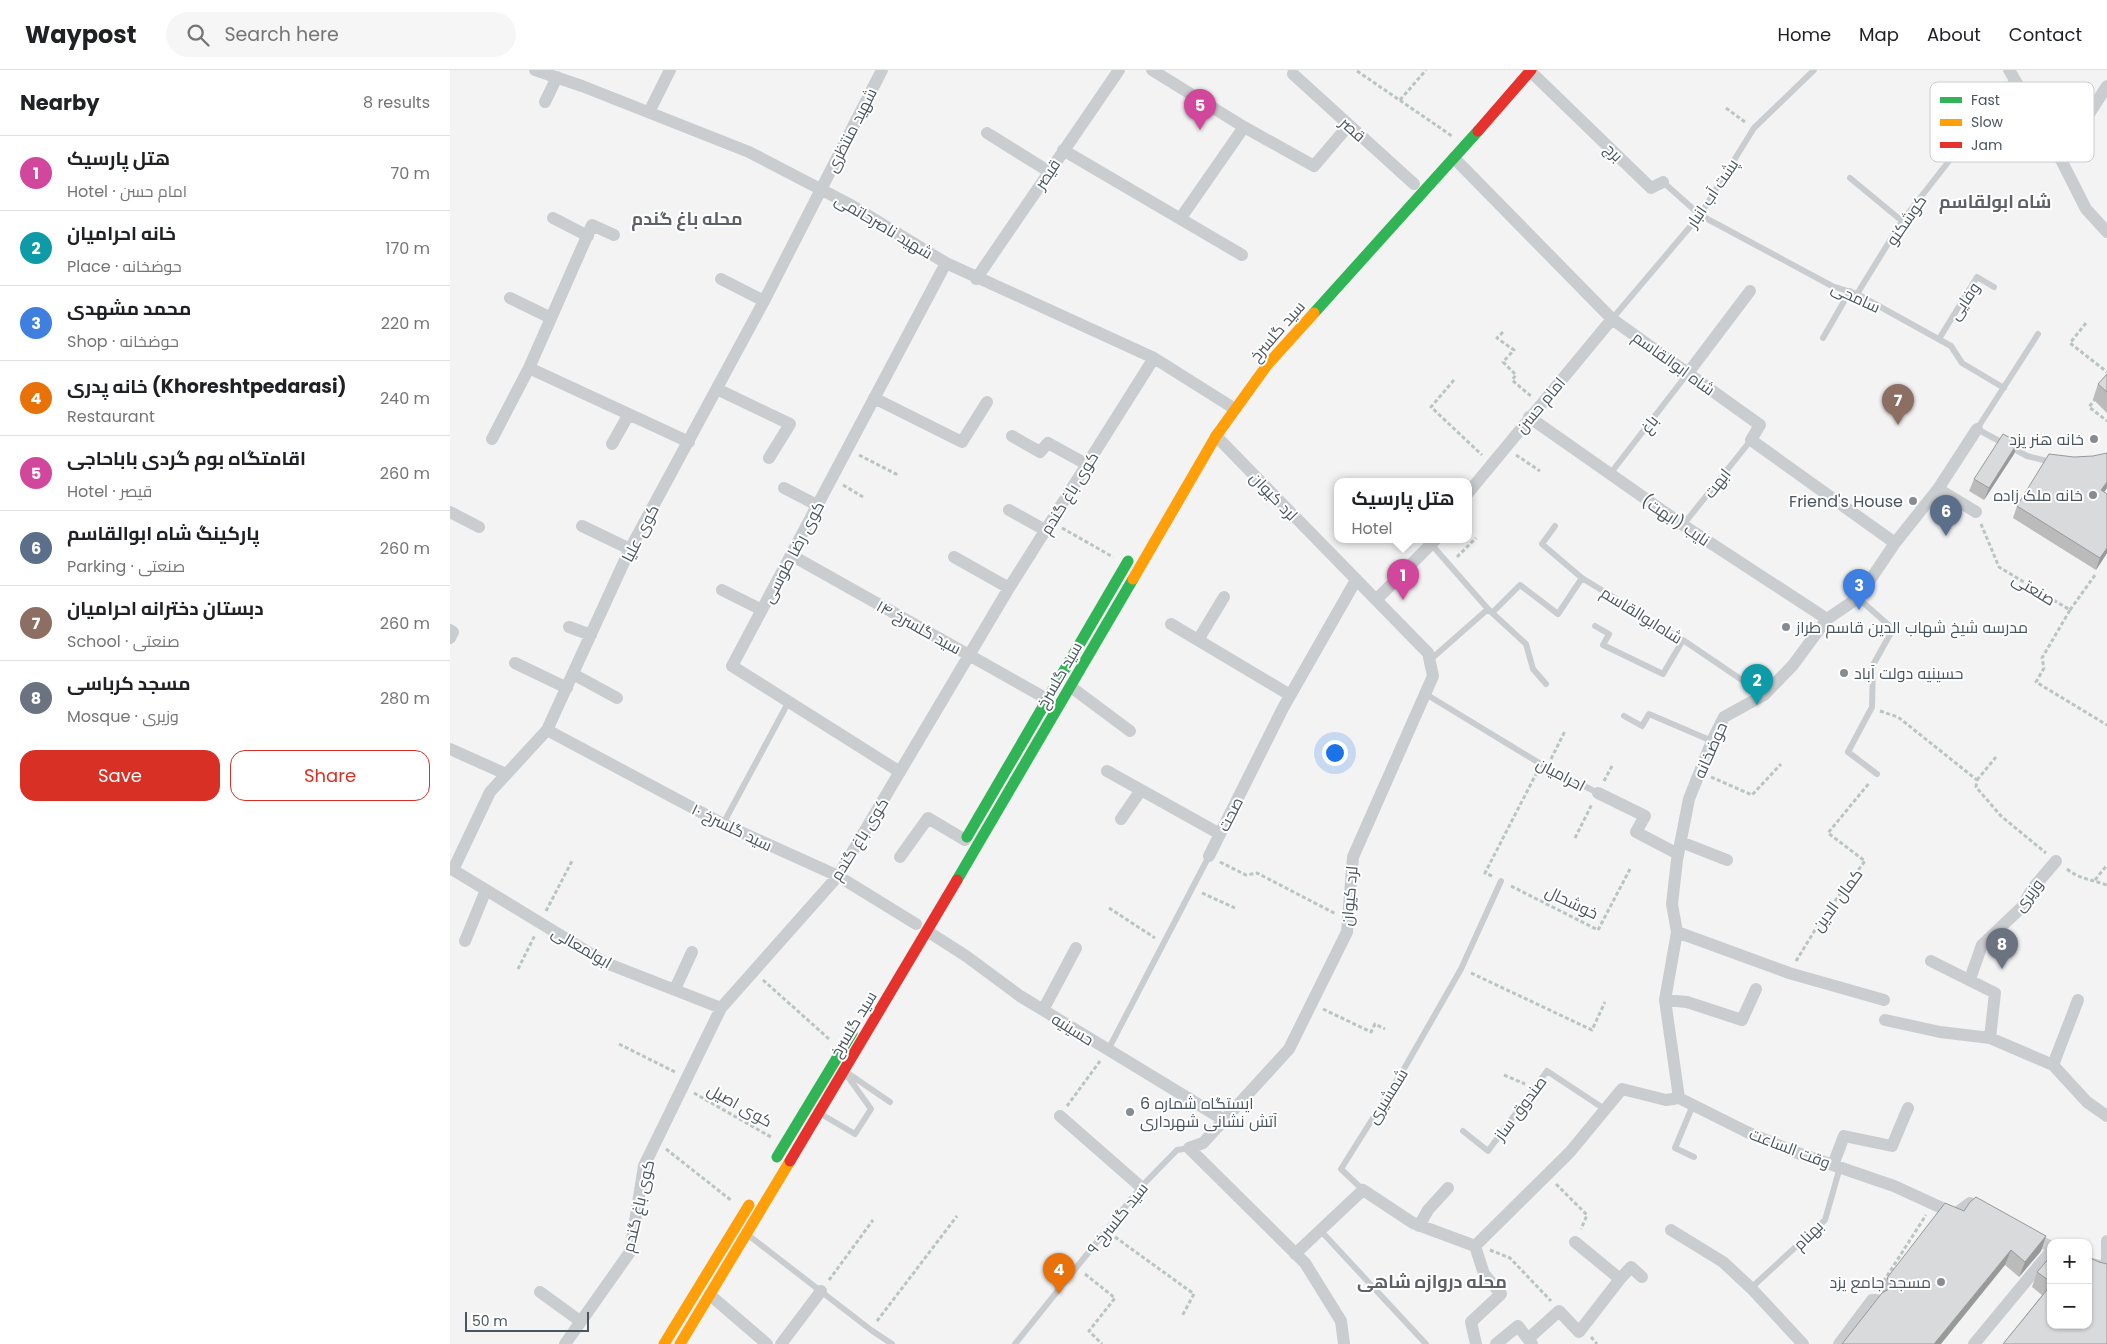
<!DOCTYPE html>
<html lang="en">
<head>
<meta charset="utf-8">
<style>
  :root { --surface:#fff; --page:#f6f6f6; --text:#202124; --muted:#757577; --line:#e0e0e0; --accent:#d93025 }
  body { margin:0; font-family:Poppins,Cairo,sans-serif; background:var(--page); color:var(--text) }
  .controls { position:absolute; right:15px; bottom:15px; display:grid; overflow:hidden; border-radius:10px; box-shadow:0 1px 4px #0004 }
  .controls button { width:45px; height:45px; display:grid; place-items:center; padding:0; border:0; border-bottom:1px solid var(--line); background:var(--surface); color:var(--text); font:25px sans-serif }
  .scale { position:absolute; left:15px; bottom:12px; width:124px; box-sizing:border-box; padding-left:5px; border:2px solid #4a565f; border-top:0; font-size:14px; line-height:18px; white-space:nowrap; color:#4a565f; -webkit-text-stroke:4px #fff; paint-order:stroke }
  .you { position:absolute; left:884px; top:682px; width:18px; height:18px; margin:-12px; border:4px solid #fff; border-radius:50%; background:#1a73e8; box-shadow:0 0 0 8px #1a73e833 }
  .badge { display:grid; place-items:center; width:32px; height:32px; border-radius:50%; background:var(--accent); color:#fff; font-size:16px; font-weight:700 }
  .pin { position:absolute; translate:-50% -41px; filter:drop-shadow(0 1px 2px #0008) }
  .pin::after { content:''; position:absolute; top:26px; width:18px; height:15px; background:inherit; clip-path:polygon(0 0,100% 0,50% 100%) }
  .popup { position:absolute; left:884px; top:408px; width:138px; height:65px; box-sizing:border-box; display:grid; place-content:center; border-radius:10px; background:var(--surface); filter:drop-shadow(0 1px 4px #0005); font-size:16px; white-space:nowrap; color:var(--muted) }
  .popup b { font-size:19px; color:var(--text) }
  .popup::after { content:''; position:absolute; left:50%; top:100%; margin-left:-10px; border:10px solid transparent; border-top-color:var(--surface) }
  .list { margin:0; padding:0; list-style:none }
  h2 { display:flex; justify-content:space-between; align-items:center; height:65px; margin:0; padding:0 20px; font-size:21px }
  h2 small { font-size:16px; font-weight:400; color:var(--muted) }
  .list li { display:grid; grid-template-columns:32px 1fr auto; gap:15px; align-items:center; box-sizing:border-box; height:75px; padding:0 20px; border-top:1px solid var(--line) }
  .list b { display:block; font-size:19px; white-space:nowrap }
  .list p { margin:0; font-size:16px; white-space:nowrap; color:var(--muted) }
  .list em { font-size:16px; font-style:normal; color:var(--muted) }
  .actions { display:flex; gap:10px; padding:15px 20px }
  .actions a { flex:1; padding:11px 0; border:1px solid var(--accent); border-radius:15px; text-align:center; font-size:18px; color:var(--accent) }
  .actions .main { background:var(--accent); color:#fff }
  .icon { flex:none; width:28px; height:28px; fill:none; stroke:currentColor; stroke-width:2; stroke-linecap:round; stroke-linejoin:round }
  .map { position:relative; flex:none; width:1657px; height:1274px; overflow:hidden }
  header { display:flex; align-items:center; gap:30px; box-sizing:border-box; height:70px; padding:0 25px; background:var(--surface); border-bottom:1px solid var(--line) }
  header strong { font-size:24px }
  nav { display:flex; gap:28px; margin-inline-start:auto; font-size:18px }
  .search { width:350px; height:45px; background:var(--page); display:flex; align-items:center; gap:12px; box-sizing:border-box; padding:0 18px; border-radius:28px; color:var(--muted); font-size:19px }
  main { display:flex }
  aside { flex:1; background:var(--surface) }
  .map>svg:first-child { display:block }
</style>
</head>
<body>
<header>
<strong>Waypost</strong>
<div class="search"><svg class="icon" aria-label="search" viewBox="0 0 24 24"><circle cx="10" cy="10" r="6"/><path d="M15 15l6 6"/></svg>Search here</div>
<nav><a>Home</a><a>Map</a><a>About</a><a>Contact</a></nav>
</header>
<main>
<aside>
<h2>Nearby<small>8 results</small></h2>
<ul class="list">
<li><span class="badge" style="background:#d1479c">1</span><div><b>هتل پارسیک</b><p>Hotel · امام حسن</p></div><em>70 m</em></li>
<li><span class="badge" style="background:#0f9aa8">2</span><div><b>خانه احرامیان</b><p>Place · حوضخانه</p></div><em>170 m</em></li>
<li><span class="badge" style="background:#3f7fe0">3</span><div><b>محمد مشهدی</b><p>Shop · حوضخانه</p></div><em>220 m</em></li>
<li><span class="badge" style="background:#e8710a">4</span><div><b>خانه پدری (Khoreshtpedarasi)</b><p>Restaurant</p></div><em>240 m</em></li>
<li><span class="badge" style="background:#d1479c">5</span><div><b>اقامتگاه بوم گردی باباحاجی</b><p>Hotel · قیصر</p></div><em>260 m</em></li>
<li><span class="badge" style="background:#5c6f8a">6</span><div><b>پارکینگ شاه ابوالقاسم</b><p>Parking · صنعتی</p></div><em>260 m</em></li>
<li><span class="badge" style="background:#8d6e63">7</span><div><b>دبستان دخترانه احرامیان</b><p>School · صنعتی</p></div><em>260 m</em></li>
<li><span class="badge" style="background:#6b7280">8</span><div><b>مسجد کرباسی</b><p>Mosque · وزیری</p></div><em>280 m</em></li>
</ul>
<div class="actions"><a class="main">Save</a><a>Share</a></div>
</aside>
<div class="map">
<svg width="1657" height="1274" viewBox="0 0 1657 1274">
  <rect width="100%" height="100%" fill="#f3f3f3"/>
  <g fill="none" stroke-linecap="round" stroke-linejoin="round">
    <path stroke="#b9c5c1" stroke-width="3" stroke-dasharray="4 2.5" stroke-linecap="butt" d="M 907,1 L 1002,66
      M 950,30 L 976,0
      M 1276,38 L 1295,52
      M 1636,253 L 1620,273 L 1657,302
      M 1053,262 L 1047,268 L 1064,280 L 1053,292 L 1066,305 L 1062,310 L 1082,327
      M 1004,310 L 981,337 L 1032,385
      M 1646,328 L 1639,337 L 1657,351
      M 409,385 L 448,405
      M 1066,385 L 1090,401
      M 393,415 L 413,427
      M 1531,454 L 1549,497 L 1620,540 L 1592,588 L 1594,598 L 1586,612 L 1657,655
      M 612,458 L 663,487
      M 1007,487 L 1026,468
      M 1620,540 L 1645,505
      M 1430,641 L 1448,647 L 1527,710 L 1526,717 L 1551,746 L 1596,783
      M 1101,689 L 1115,661
      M 1261,707 L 1302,725 L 1331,694
      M 1527,710 L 1546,687
      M 1154,711 L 1162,696
      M 1125,768 L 1142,734
      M 770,792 L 796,805 L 807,803 L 886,844
      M 1617,799 C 1629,809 1643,810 1657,815
      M 1042,806 L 1035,803 L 1086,704
      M 1645,810 L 1657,795
      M 1061,816 L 1148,860 L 1180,799
      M 752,823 L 785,838
      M 659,838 L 705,868
      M 96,841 L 122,791
      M 1346,891 L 1373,847 L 1415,791 L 1378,763 L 1420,712
      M 68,899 L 85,865
      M 1021,903 L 1142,960 L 1155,932
      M 313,910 L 379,969
      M 873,939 L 921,962 L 925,954 L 935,959
      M 169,974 L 225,1002
      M 1054,1005 L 1075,1014
      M 244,1023 L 321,1067
      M 617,1036 L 650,991
      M 216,1079 L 282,1131
      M 1106,1114 L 1137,1145 L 1131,1159
      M 665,1167 L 744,1224 L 732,1246
      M 1040,1180 L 1060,1188 L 1101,1231
      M 635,1204 L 665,1228 L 639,1261 L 652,1274
      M 379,1210 L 423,1150
      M 1430,1217 L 1476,1145
      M 427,1251 L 507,1146
      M 1141,1267 L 1147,1274"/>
    <path stroke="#cacdcf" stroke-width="6" d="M 1400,108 L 1452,151
      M 1213,112 L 1250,145 L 1382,216 L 1407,224 L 1501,276 L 1512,293 L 1554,318
      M 1407,224 L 1452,151 L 1564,8
      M 1162,249 L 1250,145 L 1304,58 L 1364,0
      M 1588,264 L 1527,359 L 1577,386 L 1601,392
      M 1373,268 L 1400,221
      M 1489,269 L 1527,207 L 1544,217
      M 1160,404 L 1238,303
      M 1233,455 L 1301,370
      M 1105,456 L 1092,474 L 1132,508 L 1233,570 L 1314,625
      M 981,474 L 1038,539 L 1076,574 L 1083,599 L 1096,614
      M 1408,528 L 1443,559 L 1423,595 L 1422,637 L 1398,682 L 1427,704
      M 1042,543 L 1070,515 L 1108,544 L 1132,508
      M 1145,556 L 1159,564 L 1153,575 L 1213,604 L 1233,570
      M 980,590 L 1038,539
      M 974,623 L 1091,694 L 1148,723
      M 1174,646 L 1192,656 L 1199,644 L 1262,671
      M 273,754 L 339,631
      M 658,980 L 759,786
      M 399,1004 L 440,1032
      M 1243,1035 L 1225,1078 L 1244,1087
      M 371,1044 L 405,1064 L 421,1039 L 396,1004
      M 1013,1061 L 1038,1081 L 1097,1001 L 1156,1040
      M 913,1120 L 891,1099 L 955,997 L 1011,899 L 1051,811
      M 870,1160 L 976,1274
      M 298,1165 L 421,1260 L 442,1274
      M 1301,1218 L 1375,1150 L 1390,1097
      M 565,1274 L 691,1117 L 727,1080 L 739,1078"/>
    <path stroke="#cacdcf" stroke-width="12" d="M 85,0 L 132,16 L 299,82 L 399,134 L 496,193 L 704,288 L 785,339
      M 702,0 L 794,57 L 864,96 L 899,55
      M 1559,0 L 1602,72 L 1636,139 L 1657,162
      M 1080,1 L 1201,118 L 1213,112
      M 843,4 L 964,114
      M 95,32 L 107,7
      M 199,42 L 220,0
      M 537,63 L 598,101
      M 613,80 L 792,185
      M 1004,88 L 1162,249 L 1310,355 L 1301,370 L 1445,473
      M 1610,89 L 1657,16
      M 103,148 L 138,166
      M 730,149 L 794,57
      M 271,209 L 314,231
      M 526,209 L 669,0
      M 60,228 L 101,248
      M 79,298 L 239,372
      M 1238,303 L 1300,221
      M 267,319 L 340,354 L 319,388
      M 424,328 L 512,372 L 537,332
      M 1079,347 L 1233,455 L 1377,549
      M 1527,359 L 1488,419 L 1445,473 L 1408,528 L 1377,549 L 1343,595 L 1314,625 L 1274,647 L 1262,671 L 1239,729 L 1227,790 L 1222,834 L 1227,862 L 1215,930 L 1229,1028 L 1297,1062 L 1342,1081 L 1444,1116 L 1505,1144 L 1520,1133 L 1533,1140
      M 562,366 L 590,382 L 598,373 L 636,394
      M 766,366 L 978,583 L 983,606 L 903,787 L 897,862 L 839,979 L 753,1073 L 739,1078 L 855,1193 L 891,1251 L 894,1274
      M 42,369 L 79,298 L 142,155 L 164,165
      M 162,374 L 179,344
      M 334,418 L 367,435
      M 1488,419 L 1526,442
      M 1018,423 L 1162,249
      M 559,440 L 595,460
      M 0,442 L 29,457
      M 132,456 L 180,479
      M 341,485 L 597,629
      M 504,487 L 559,518
      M 272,520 L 312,540
      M 926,530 L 986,469
      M 721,554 L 840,625
      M 119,557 L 141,565
      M 0,560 L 3,562 L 0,568
      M 748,570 L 774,527
      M 65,593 L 117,618
      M 123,604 L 167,628
      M 621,617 L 680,661
      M 97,660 L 273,754 L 388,806 L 466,854
      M 0,679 L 56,704
      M 657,701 L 770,764
      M 450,702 L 282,596 L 496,193
      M 1148,723 L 1195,746 L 1186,762 L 1228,784
      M 671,749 L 691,720
      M 1231,772 L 1277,790
      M 759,786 L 833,638 L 906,510
      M 450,787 L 478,748 L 515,770
      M 0,798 L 156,893 L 271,938
      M 3,800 L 40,722 L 97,660 L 180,479 L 314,231 L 432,0
      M 477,861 L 516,886 L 570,926 L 774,1050
      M 1227,862 L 1339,903 L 1434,930
      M 15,871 L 36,820
      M 1481,891 L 1545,923 L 1540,968
      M 1520,909 L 1532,875 L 1572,837 L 1583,818 L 1606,791
      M 225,919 L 242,882
      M 1215,930 L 1237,932 L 1292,950 L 1306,919
      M 593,940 L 626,878
      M 1435,950 L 1490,962 L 1540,968 L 1603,995 L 1637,1032 L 1657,1046
      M 1603,995 L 1628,930
      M 610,1046 L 691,1117
      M 1383,1095 L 1394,1066 L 1442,1076 L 1458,1038
      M 969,1156 L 978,1140 L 998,1118
      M 1221,1160 L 1273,1192 L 1301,1218 L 1353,1274
      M 1579,1165 L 1601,1177
      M 1025,1176 L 1120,1082 L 1172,1019 L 1216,1030 L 1229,1028
      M 1025,1176 L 1034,1204 L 1051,1224 L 1021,1252 L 1026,1274
      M 845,1184 L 913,1120 L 963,1153 L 1025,1176
      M 1638,1193 L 1657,1198 L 1657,1171
      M 1170,1209 L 1181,1197 L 1192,1207
      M 90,1222 L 130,1251
      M 260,1225 L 317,1274
      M 1078,1269 L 1109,1241 L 1129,1262 L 1170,1209 L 1125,1172
      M 115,1274 L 180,1182 L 194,1096 L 271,938 L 388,806 L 559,518 L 704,288
      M 331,1274 L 371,1221
      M 1046,1274 L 1068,1256 L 1082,1274
      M 1389,1274 L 1422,1230 L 1427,1230
      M 1524,1274 L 1601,1181"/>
    <path stroke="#30b455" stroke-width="11" d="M 864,243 L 1028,61
      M 517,767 L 678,491
      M 507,810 L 683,509
      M 327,1087 L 402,963"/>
    <path stroke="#ff9f0a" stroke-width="11" d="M 683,509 L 766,366 L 818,294 L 864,243
      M 214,1274 L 299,1135
      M 230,1274 L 340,1091"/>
    <path stroke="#e5322d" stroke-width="11" d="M 1028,61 L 1081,0
      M 340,1091 L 507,810"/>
  </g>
  <path fill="#bbbbbc" d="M 1657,304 L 1657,343 L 1643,329 L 1648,314 Z
    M 1568,372 L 1564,384 L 1534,430 L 1519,421 L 1524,409 Z
    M 1654,422 L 1657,424 L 1657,483 L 1646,500 L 1563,448 L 1567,436 Z
    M 1514,1141 L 1596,1166 L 1591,1181 L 1569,1207 L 1555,1195 L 1432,1223 L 1437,1208 Z
    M 1601,1186 L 1601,1255 L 1638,1255 L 1638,1187 L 1649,1192 L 1657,1194 L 1657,1274 L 1553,1274 L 1592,1225 L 1582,1217 L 1587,1202 Z"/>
  <path fill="#989999" d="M 1568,372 L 1564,384 L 1534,430 L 1539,418 Z
    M 1657,412 L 1657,418 L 1647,433 L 1651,420 Z
    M 1657,478 L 1657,483 L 1646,500 L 1650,488 Z
    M 1596,1166 L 1591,1181 L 1569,1207 L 1575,1192 Z
    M 1561,1180 L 1555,1195 L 1491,1274 L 1484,1274 Z"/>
  <path fill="#d9dadb" stroke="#989999" d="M 1657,304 L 1657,322 L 1648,314 Z
    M 1553,364 L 1568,372 L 1539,418 L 1524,409 Z
    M 1657,383 L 1657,412 L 1651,420 L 1657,424 L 1657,478 L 1650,488 L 1567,436 L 1599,384 L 1624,387 L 1643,386 Z
    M 1526,1127 L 1596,1166 L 1575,1192 L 1561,1180 L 1484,1274 L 1392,1274 L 1432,1223 L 1439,1219 L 1441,1214 L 1437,1208 L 1495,1133 L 1514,1141 L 1520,1132 Z
    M 1601,1186 L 1601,1212 L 1587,1202 Z
    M 1638,1187 L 1649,1192 L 1657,1194 L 1657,1274 L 1553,1274 L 1601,1215 L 1601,1255 L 1638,1255 Z"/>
  <g fill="#858d93" stroke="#fff" stroke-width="2">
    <circle cx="1644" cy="369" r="5"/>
    <circle cx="1643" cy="425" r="5"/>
    <circle cx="1463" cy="431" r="5"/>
    <circle cx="1336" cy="557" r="5"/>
    <circle cx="1394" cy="603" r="5"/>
    <circle cx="680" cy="1042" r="5"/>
    <circle cx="1491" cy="1212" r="5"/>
  </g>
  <g text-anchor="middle" stroke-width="4" stroke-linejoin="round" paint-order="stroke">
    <g font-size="16" fill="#4a565f" stroke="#fff">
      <text transform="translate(903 59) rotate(42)" y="6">قصر</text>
      <text transform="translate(401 60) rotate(-63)" y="6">شهید منتظری</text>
      <text transform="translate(1164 82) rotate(44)" y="6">برج</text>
      <text transform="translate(597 104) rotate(-56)" y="6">قیصر</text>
      <text transform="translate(1262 123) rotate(-56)" y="6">پشت آب انبار</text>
      <text transform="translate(1456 150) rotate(-55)" y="6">کوشکنو</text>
      <text transform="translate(434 156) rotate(31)" y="6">شهید ناصرحاتمی</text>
      <text transform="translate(1406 227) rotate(25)" y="6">سامحی</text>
      <text transform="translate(1514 231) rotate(-56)" y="6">وفایی</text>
      <text transform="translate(827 261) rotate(-49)" y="6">سید گلسرخ</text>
      <text transform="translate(1224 293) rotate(36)" y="6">شاه ابوالقاسم</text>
      <text transform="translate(1090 335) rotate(-50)" y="6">امام حسن</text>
      <text transform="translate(1199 354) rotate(-52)" y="6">باغ</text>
      <text transform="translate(1267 413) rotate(-52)" y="6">ابهت</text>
      <text transform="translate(619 423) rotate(-58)" y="6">کوی باغ گندم</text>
      <text transform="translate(824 426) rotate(46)" y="6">لرد کیوان</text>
      <text transform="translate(1226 450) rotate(34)" y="6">نایب (ابهت)</text>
      <text transform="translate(190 463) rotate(-63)" y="6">کوی علیا</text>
      <text transform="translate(343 482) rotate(-62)" y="6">کوی رضا طوسی</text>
      <text transform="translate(1584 519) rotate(31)" y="6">صنعتی</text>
      <text transform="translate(1192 545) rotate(32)" y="6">شاه‌ابوالقاسم</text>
      <text transform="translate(469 557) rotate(29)" y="6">سید گلسرخ ۱۴</text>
      <text transform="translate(609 605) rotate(-60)" y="6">سید گلسرخ</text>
      <text transform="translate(1260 680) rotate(-66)" y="6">حوضخانه</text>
      <text transform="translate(1111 704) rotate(28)" y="6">احرامیان</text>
      <text transform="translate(780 744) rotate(-63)" y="6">صحت</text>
      <text transform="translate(282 757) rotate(26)" y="6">سید گلسرخ ۱۰</text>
      <text transform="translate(409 769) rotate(-58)" y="6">کوی باغ گندم</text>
      <text transform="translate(1578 825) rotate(-53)" y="6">وزیری</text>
      <text transform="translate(899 826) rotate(-85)" y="6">لرد کیوان</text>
      <text transform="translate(1387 830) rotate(-54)" y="6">کمال الدین</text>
      <text transform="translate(1122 832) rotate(26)" y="6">خوشحال</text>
      <text transform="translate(132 877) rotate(30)" y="6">ابولمعالی</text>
      <text transform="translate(403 954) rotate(-59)" y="6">سید گلسرخ</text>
      <text transform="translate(623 959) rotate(32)" y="6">حسینیه</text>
      <text transform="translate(937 1026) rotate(-58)" y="6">شمشیری</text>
      <text transform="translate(290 1035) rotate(29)" y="6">کوی اصیل</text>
      <text transform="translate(1070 1038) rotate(-53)" y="6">صندوق ساز</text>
      <text transform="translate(1340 1078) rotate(21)" y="6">وقت الساعت</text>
      <text transform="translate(188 1136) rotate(-77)" y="6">کوی باغ گندم</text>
      <text transform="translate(667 1148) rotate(-51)" y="6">سید گلسرخ ۹</text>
      <text transform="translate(1358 1165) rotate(-45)" y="6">بهنام</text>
    </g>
    <g font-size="16" fill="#4a565f" stroke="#fff" text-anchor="end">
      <text x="1634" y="375">خانه هنر یزد</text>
      <text x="1633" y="431">خانه ملک زاده</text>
      <text x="1453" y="437">Friend's House</text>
      <text x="1346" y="563" text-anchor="start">مدرسه شیخ شهاب الدین قاسم طراز</text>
      <text x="1404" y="609" text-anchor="start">حسینیه دولت آباد</text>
      <text x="690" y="1039" text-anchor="start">ایستگاه شماره 6<tspan x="690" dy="18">آتش نشانی شهرداری</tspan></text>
      <text x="1481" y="1218">مسجد جامع یزد</text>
    </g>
    <g font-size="18" font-weight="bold" fill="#5e6267" stroke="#fff">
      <text x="1545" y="138">شاه ابولقاسم</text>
      <text x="237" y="155">محله باغ گندم</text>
      <text x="982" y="1218">محله دروازه شاهی</text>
    </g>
  </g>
  <rect x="1480" y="12" width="164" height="80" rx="8" fill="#fff" stroke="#c9cccf" stroke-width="1"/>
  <rect x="1490" y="27" width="22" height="6" fill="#30b455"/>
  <rect x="1490" y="49" width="22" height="7" fill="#ff9f0a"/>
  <rect x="1490" y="72" width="22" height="6" fill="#e5322d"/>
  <g font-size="14" fill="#4a565f">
    <text x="1521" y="35">Fast</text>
    <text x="1521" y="57">Slow</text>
    <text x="1521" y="80">Jam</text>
  </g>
</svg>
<div class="controls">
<button>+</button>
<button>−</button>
</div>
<div class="scale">50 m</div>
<div class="you"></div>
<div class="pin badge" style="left:953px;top:530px;background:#d1479c">1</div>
<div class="popup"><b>هتل پارسیک</b>Hotel</div>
<div class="pin badge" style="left:1307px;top:635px;background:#0f9aa8">2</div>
<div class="pin badge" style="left:1409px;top:540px;background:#3f7fe0">3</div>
<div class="pin badge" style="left:609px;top:1224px;background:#e8710a">4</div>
<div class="pin badge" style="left:750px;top:60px;background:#d1479c">5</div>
<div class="pin badge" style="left:1496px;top:466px;background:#5c6f8a">6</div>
<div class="pin badge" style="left:1448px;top:355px;background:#8d6e63">7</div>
<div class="pin badge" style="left:1552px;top:899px;background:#6b7280">8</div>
</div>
</main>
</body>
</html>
